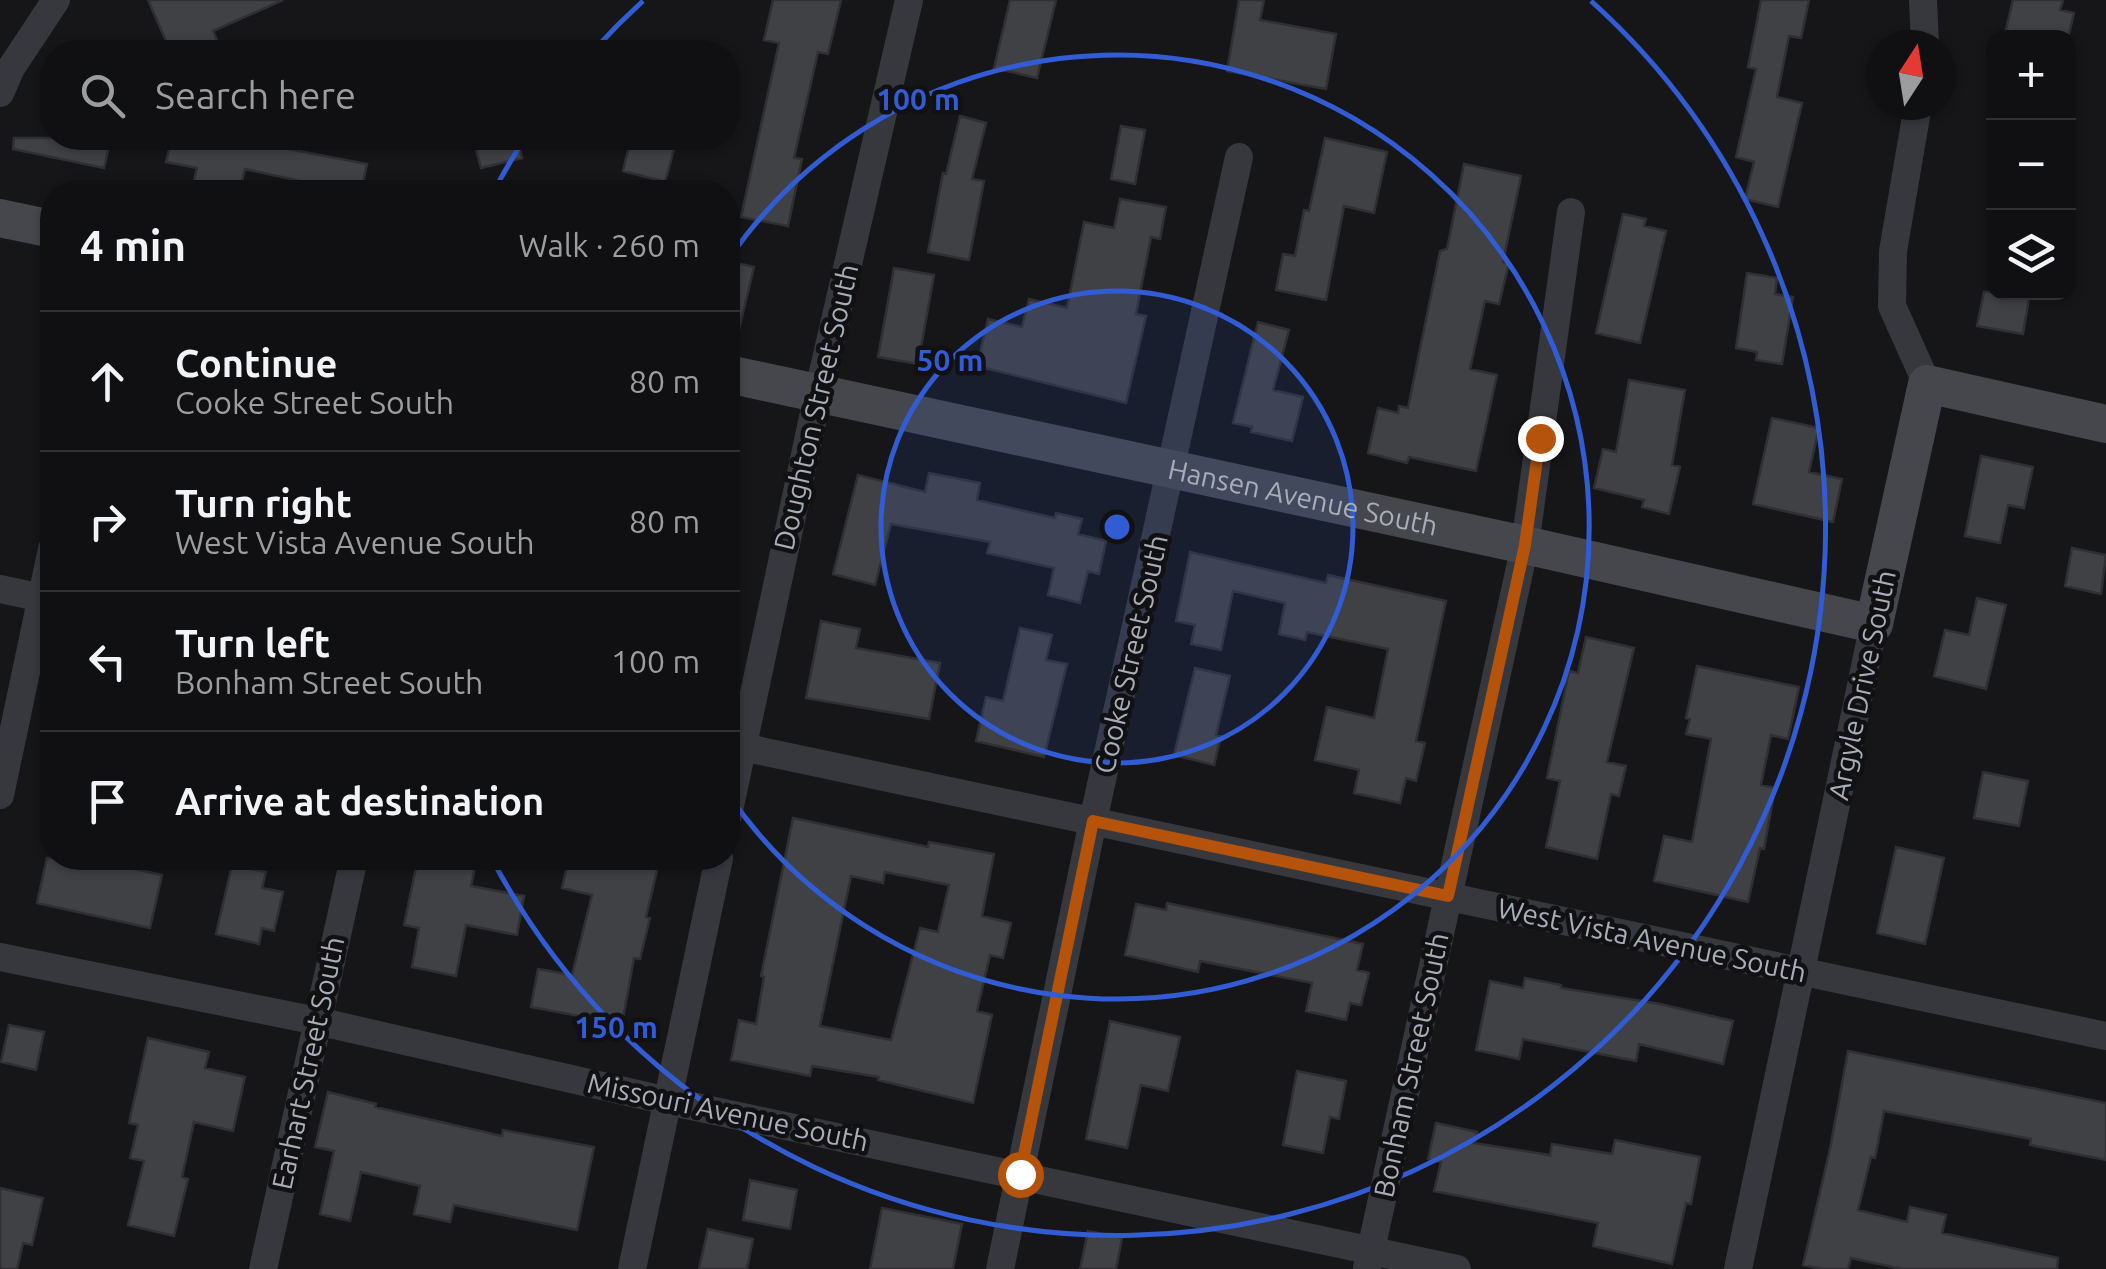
<!DOCTYPE html>
<html lang="en">
<head>
<meta charset="utf-8">
<style>
  :root { --surface:#101012; --page:#1e1e20; --text:#f1f3f6; --muted:#9c9d9f; --line:#303032 }
  body { margin:0; font-family:Ubuntu,sans-serif; background:var(--page); color:var(--text) }
  .controls { position:absolute; right:30px; top:30px; display:grid; overflow:hidden; border-radius:20px; box-shadow:0 2px 8px #0004 }
  .controls button { width:90px; height:90px; display:grid; place-items:center; padding:0; border:0; border-bottom:2px solid var(--line); background:var(--surface); color:var(--text); font:50px sans-serif }
  .compass { position:absolute; left:1866px; top:30px; width:90px; height:90px; border-radius:50%; background:var(--surface); box-shadow:0 2px 8px #0004; rotate:12deg }
  .stop { position:absolute; width:30px; height:30px; margin:-22px; border:8px solid #b45309; border-radius:50%; background:#fff }
  .stop.end { background:#b45309; border-color:#fff; box-shadow:0 2px 10px #0008 }
  .list { margin:0; padding:0; list-style:none }
  h2 { display:flex; justify-content:space-between; align-items:center; height:130px; margin:0; padding:0 40px; font-size:42px }
  h2 small { font-size:32px; font-weight:400; color:var(--muted) }
  .list li { display:grid; grid-template-columns:65px 1fr auto; gap:30px; align-items:center; box-sizing:border-box; height:140px; padding:0 40px; border-top:2px solid var(--line) }
  .list b { display:block; font-size:38px; white-space:nowrap }
  .list p { margin:0; font-size:32px; white-space:nowrap; color:var(--muted) }
  .list em { font-size:32px; font-style:normal; color:var(--muted) }
  .icon { flex:none; width:55px; height:55px; fill:none; stroke:currentColor; stroke-width:2; stroke-linecap:round; stroke-linejoin:round }
  .map { position:relative; flex:none; width:2106px; height:1269px; overflow:hidden }
  .search { position:absolute; background:var(--surface); box-shadow:0 2px 8px #0004; left:40px; top:40px; width:700px; height:110px; display:flex; align-items:center; gap:25px; box-sizing:border-box; padding:0 35px; border-radius:40px; color:var(--muted); font-size:38px }
  .panel { position:absolute; background:var(--surface); box-shadow:0 2px 8px #0004; left:40px; top:180px; width:700px; height:690px; border-radius:40px }
  .map>svg:first-child { display:block }
</style>
</head>
<body>
<div class="map">
<svg width="2106" height="1269" viewBox="0 0 2106 1269">
  <rect width="100%" height="100%" fill="#161618"/>
  <path fill="#404145" stroke="#303034" stroke-width="2.5" fill-rule="evenodd" d="M 148,0 L 283,0 L 213,31 L 222,52 L 171,52 Z
    M 773,0 L 841,0 L 828,54 L 818,52 L 794,158 L 802,159 L 788,226 L 741,217 L 779,43 L 764,40 Z
    M 1010,0 L 1056,0 L 1037,78 L 994,68 Z
    M 1239,0 L 1264,0 L 1260,20 L 1336,34 L 1326,89 L 1227,71 Z
    M 1761,0 L 1809,0 L 1801,38 L 1789,36 L 1777,97 L 1802,103 L 1778,207 L 1745,199 L 1754,162 L 1736,157 L 1756,69 L 1748,67 Z
    M 2013,0 L 2063,0 L 2060,10 L 2074,13 L 2068,38 L 2004,38 Z
    M 960,116 L 986,123 L 972,179 L 984,181 L 969,260 L 928,252 L 943,173 L 946,174 Z
    M 1121,126 L 1145,130 L 1135,184 L 1111,179 Z
    M 14,138 L 111,138 L 104,168 L 13,149 Z
    M 172,138 L 230,138 L 367,164 L 361,192 L 303,192 L 305,182 L 245,169 L 239,192 L 191,192 L 197,168 L 166,162 Z
    M 473,138 L 517,138 L 522,158 L 481,168 Z
    M 631,138 L 677,138 L 665,182 L 623,171 Z
    M 1325,138 L 1387,152 L 1374,213 L 1344,206 L 1326,300 L 1276,290 L 1283,254 L 1295,256 L 1304,210 L 1309,211 Z
    M 1464,164 L 1521,176 L 1503,262 L 1509,263 L 1499,304 L 1485,301 L 1470,369 L 1497,375 L 1476,471 L 1409,457 L 1407,463 L 1368,453 L 1378,408 L 1398,413 L 1399,406 L 1408,408 L 1440,251 L 1447,249 Z
    M 1120,199 L 1166,207 L 1160,239 L 1151,237 L 1136,314 L 1146,316 L 1126,403 L 977,366 L 988,319 L 1022,327 L 1029,299 L 1067,308 L 1084,222 L 1114,228 Z
    M 1623,214 L 1646,219 L 1644,226 L 1666,231 L 1640,343 L 1596,333 Z
    M 728,261 L 754,267 L 737,338 L 728,337 Z
    M 894,268 L 934,275 L 918,364 L 878,357 Z
    M 1747,273 L 1777,278 L 1775,294 L 1793,297 L 1782,364 L 1756,360 L 1757,352 L 1736,348 Z
    M 1984,292 L 2030,292 L 2023,334 L 1977,326 Z
    M 1258,322 L 1289,330 L 1273,390 L 1303,397 L 1292,441 L 1251,432 L 1252,427 L 1233,423 Z
    M 1629,380 L 1685,390 L 1672,465 L 1680,467 L 1669,514 L 1642,507 L 1644,500 L 1594,488 L 1603,449 L 1616,452 Z
    M 1772,418 L 1819,428 L 1809,472 L 1842,479 L 1833,522 L 1753,504 Z
    M 1981,456 L 2033,467 L 2024,508 L 2008,505 L 2000,543 L 1965,536 Z
    M 929,473 L 980,483 L 977,500 L 1055,518 L 1056,513 L 1082,519 L 1078,534 L 1106,541 L 1099,574 L 1088,571 L 1080,603 L 1048,595 L 1054,568 L 987,553 L 990,542 L 891,524 L 875,585 L 833,574 L 858,475 L 925,492 Z
    M 2072,548 L 2106,555 L 2101,594 L 2065,586 Z
    M 1190,552 L 1326,583 L 1328,575 L 1446,601 L 1416,741 L 1425,743 L 1416,781 L 1406,778 L 1400,803 L 1354,793 L 1359,770 L 1315,760 L 1327,707 L 1374,718 L 1388,649 L 1307,632 L 1305,640 L 1279,634 L 1285,603 L 1233,591 L 1221,650 L 1191,644 L 1195,625 L 1176,621 Z
    M 1977,598 L 2006,605 L 1986,689 L 1934,676 L 1945,630 L 1969,635 Z
    M 821,621 L 860,629 L 856,648 L 940,663 L 929,719 L 806,698 Z
    M 1020,628 L 1052,635 L 1046,660 L 1067,664 L 1044,757 L 976,741 L 986,697 L 1003,701 Z
    M 1586,637 L 1634,648 L 1607,762 L 1626,766 L 1619,796 L 1611,794 L 1597,859 L 1546,847 L 1560,781 L 1547,778 L 1569,671 L 1578,673 Z
    M 1697,666 L 1799,687 L 1788,739 L 1771,735 L 1761,785 L 1775,788 L 1764,849 L 1760,848 L 1748,902 L 1654,881 L 1664,836 L 1692,842 L 1711,739 L 1686,734 L 1690,719 L 1686,718 Z
    M 1195,668 L 1230,676 L 1216,735 L 1221,736 L 1214,765 L 1174,755 Z
    M 1983,772 L 2028,781 L 2019,826 L 1974,818 Z
    M 793,818 L 928,847 L 929,842 L 994,854 L 982,916 L 1011,923 L 1003,958 L 990,955 L 977,1011 L 992,1015 L 973,1103 L 878,1080 L 879,1077 L 812,1066 L 810,1076 L 731,1060 L 739,1020 L 756,1024 L 764,977 L 761,976 ZM 885,872 L 949,885 L 938,932 L 920,928 L 891,1040 L 820,1026 L 851,876 L 883,883 Z
    M 1896,847 L 1944,858 L 1925,944 L 1877,933 Z
    M 47,858 L 85,858 L 162,875 L 150,928 L 37,903 Z
    M 418,858 L 477,858 L 471,886 L 524,896 L 517,935 L 466,925 L 456,976 L 412,967 L 419,928 L 404,925 Z
    M 569,858 L 660,858 L 646,917 L 650,918 L 640,959 L 634,958 L 622,1024 L 531,1007 L 538,969 L 572,975 L 592,895 L 562,888 Z
    M 232,865 L 266,872 L 262,888 L 283,892 L 274,931 L 262,928 L 259,944 L 216,934 Z
    M 1167,903 L 1363,944 L 1357,970 L 1369,973 L 1361,1005 L 1350,1003 L 1346,1020 L 1306,1011 L 1312,983 L 1200,961 L 1198,972 L 1125,955 L 1136,904 L 1166,910 Z
    M 1525,978 L 1561,985 L 1561,988 L 1660,1004 L 1733,1021 L 1723,1064 L 1639,1044 L 1636,1061 L 1523,1039 L 1519,1059 L 1476,1050 L 1490,981 L 1523,988 Z
    M 1110,1021 L 1180,1037 L 1168,1091 L 1141,1085 L 1127,1148 L 1086,1139 Z
    M 9,1025 L 44,1032 L 36,1070 L 1,1062 Z
    M 148,1038 L 209,1052 L 205,1068 L 245,1077 L 233,1131 L 194,1122 L 182,1177 L 188,1179 L 174,1236 L 128,1225 L 144,1161 L 130,1158 L 138,1125 L 129,1123 Z
    M 1848,1051 L 2106,1103 L 2106,1160 L 2030,1145 L 2031,1139 L 1884,1111 L 1875,1158 L 1871,1157 L 1858,1210 L 1907,1222 L 1910,1207 L 1946,1215 L 1942,1233 L 2058,1258 L 2057,1269 L 1902,1269 L 1851,1258 L 1848,1269 L 1822,1269 L 1803,1265 L 1830,1149 Z
    M 1297,1071 L 1346,1081 L 1339,1119 L 1330,1117 L 1323,1153 L 1283,1145 Z
    M 328,1092 L 376,1104 L 375,1107 L 502,1136 L 503,1130 L 594,1147 L 577,1230 L 454,1205 L 450,1222 L 414,1214 L 420,1186 L 361,1172 L 350,1221 L 320,1214 L 334,1151 L 315,1147 Z
    M 1436,1123 L 1477,1132 L 1474,1143 L 1550,1155 L 1552,1144 L 1612,1154 L 1615,1140 L 1700,1157 L 1691,1204 L 1686,1203 L 1672,1264 L 1593,1246 L 1598,1223 L 1434,1191 L 1441,1162 L 1428,1159 Z
    M 750,1180 L 797,1190 L 790,1229 L 743,1220 Z
    M 0,1188 L 43,1198 L 32,1245 L 23,1243 L 17,1269 L 0,1269 Z
    M 882,1208 L 962,1224 L 953,1269 L 870,1269 Z
    M 708,1229 L 753,1239 L 747,1269 L 699,1269 Z
    M 1088,1231 L 1122,1238 L 1116,1269 L 1080,1269 Z"/>
  <g fill="none" stroke-linecap="round" stroke-linejoin="round">
    <path stroke="#37383d" stroke-width="28" d="M 1923,0 L 1925,45
      M 0,93 L 11,68 L 56,0
      M 1918,105 L 1893,251 L 1892,306 L 1927,384
      M 0,589 L 52,600
      M 728,744 L 2106,1036
      M 0,795 L 52,549
      M 728,815 L 818,394 L 909,0
      M 0,957 L 317,1021 L 668,1101 L 1457,1269
      M 1367,1268 L 1525,545 L 1571,212
      M 263,1269 L 354,858
      M 632,1269 L 719,858
      M 1000,1269 L 1093,821 L 1239,157
      M 1738,1269 L 1874,624"/>
    <g stroke="#45474d" stroke-width="38">
      <path d="M 0,218 L 52,229"/>
      <path id="s1" d="M 728,374 L 1525,545 L 1874,624 L 1927,384 L 2106,424"/>
    </g>
  </g>
  <g fill="none" stroke-linecap="round" stroke-linejoin="round">
    <path stroke="#b45309" stroke-width="12" d="M 1020,1174 L 1093,821 L 1448,896 L 1525,545 L 1540,438"/>
  </g>
  <circle cx="1117" cy="527" r="236" fill="#325cd3" fill-opacity=".12"/>
  <g fill="none" stroke="#325cd3" stroke-width="5">
    <circle cx="1117" cy="527" r="236"/>
    <path d="M728 260A472 472 0 1 1 728 794"/>
    <path d="M495 189A708 708 0 0 1 523 141M595 49A708 708 0 0 1 643 1M1591 1A708 708 0 1 1 492 859"/>
  </g>
  <g text-anchor="middle" stroke-width="9" stroke-linejoin="round" paint-order="stroke">
    <g font-size="28" fill="#a8adb8" stroke="#111113">
      <text transform="translate(816 407) rotate(-77)" y="10">Doughton Street South</text>
      <text dy="10" stroke="none"><textPath href="#s1" startOffset="588">Hansen Avenue South</textPath></text>
      <text transform="translate(1131 654) rotate(-77)" y="10">Cooke Street South</text>
      <text transform="translate(1862 685) rotate(-78)" y="10">Argyle Drive South</text>
      <text transform="translate(1652 940) rotate(12)" y="10">West Vista Avenue South</text>
      <text transform="translate(308 1063) rotate(-78)" y="10">Earhart Street South</text>
      <text transform="translate(1411 1065) rotate(-78)" y="10">Bonham Street South</text>
      <text transform="translate(728 1112) rotate(12)" y="10">Missouri Avenue South</text>
    </g>
  </g>
  <circle cx="1117" cy="527" r="15" fill="#325cd3" stroke="#111113" stroke-width="5"/>
  <g font-size="30" text-anchor="middle" font-weight="bold" fill="#325cd3" stroke="#111113" stroke-width="9" stroke-linejoin="round" paint-order="stroke">
    <text x="918" y="110">100 m</text>
    <text x="950" y="371">50 m</text>
    <text x="616" y="1038">150 m</text>
  </g>
</svg>
<div class="controls">
<button>+</button>
<button>−</button>
<button><svg class="icon" aria-label="layers" viewBox="0 0 24 24"><path d="M12 4l9 5-9 5-9-5zM3 14l9 5 9-5"/></svg></button>
</div>
<svg class="compass" viewBox="-18 -18 36 36"><path d="M0-13l5 13h-10z" fill="#e53935"/><path d="M0 13l5-13h-10z" fill="#9c9d9f"/></svg>
<div class="stop" style="left:1020px;top:1174px"></div>
<div class="stop end" style="left:1540px;top:438px"></div>
<div class="search"><svg class="icon" aria-label="search" viewBox="0 0 24 24"><circle cx="10" cy="10" r="6"/><path d="M15 15l6 6"/></svg>Search here</div>
<section class="panel">
<h2>4 min<small>Walk · 260 m</small></h2>
<ul class="list">
<li><svg class="icon" aria-label="ahead" viewBox="0 0 24 24"><path d="M12 20V5M6 11l6-6 6 6"/></svg><div><b>Continue</b><p>Cooke Street South</p></div><em>80 m</em></li>
<li><svg class="icon" aria-label="right" viewBox="0 0 24 24"><path d="M7 20v-9h11M14 6l5 5-5 5"/></svg><div><b>Turn right</b><p>West Vista Avenue South</p></div><em>80 m</em></li>
<li><svg class="icon" aria-label="left" viewBox="0 0 24 24"><path d="M17 20v-9H6M10 6l-5 5 5 5"/></svg><div><b>Turn left</b><p>Bonham Street South</p></div><em>100 m</em></li>
<li><svg class="icon" aria-label="arrive" viewBox="0 0 24 24"><path d="M6 21V4h12l-3 4 3 4H6"/></svg><div><b>Arrive at destination</b></div></li>
</ul>
</section>
</div>
</body>
</html>
